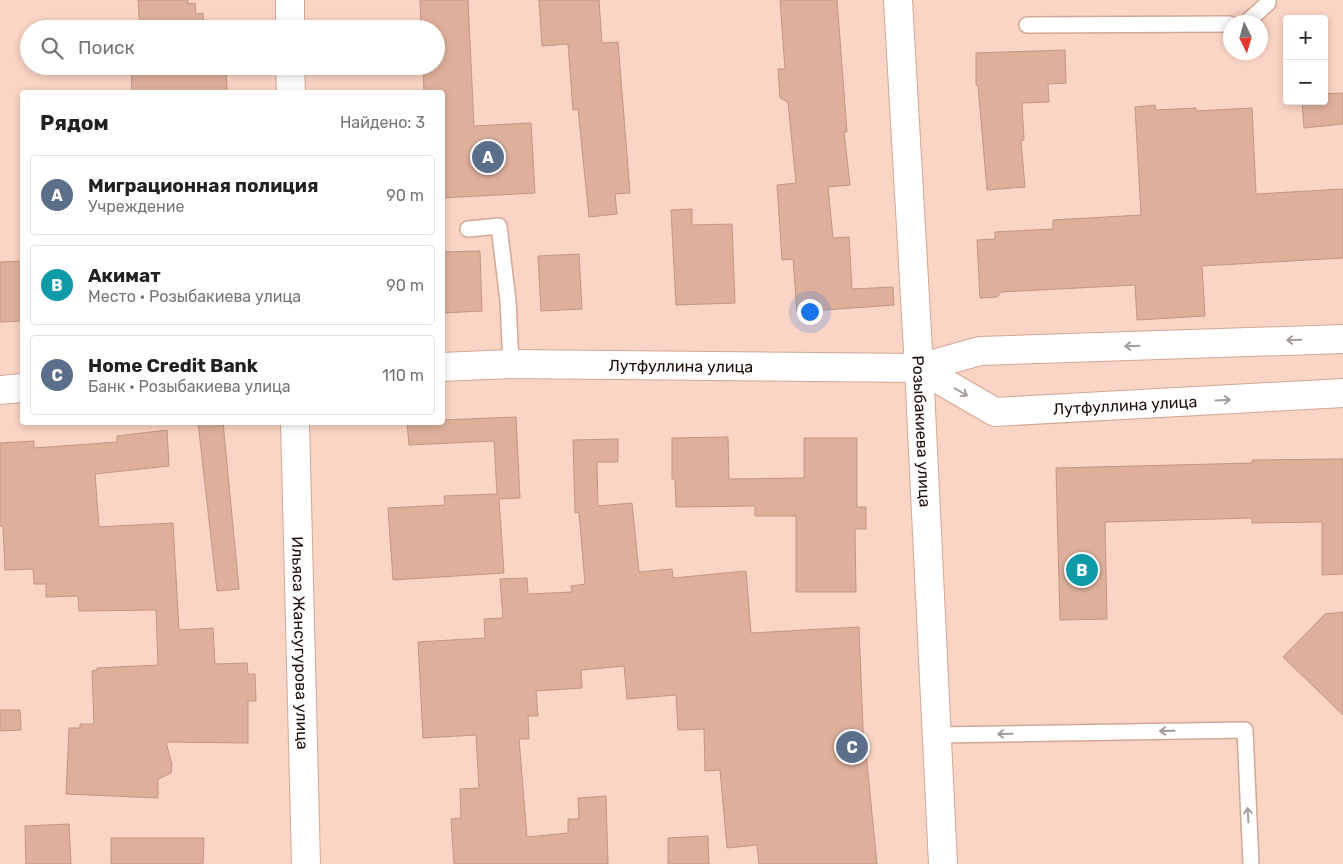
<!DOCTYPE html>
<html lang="ru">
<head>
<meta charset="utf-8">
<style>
  :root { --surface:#fff; --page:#f6f6f6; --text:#222; --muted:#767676; --line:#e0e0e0; --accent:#337187 }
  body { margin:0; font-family:Rubik,sans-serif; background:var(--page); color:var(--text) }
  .controls { position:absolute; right:15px; top:15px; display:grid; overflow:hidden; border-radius:5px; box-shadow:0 2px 8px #0003 }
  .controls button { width:45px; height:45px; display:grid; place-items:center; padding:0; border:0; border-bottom:1px solid var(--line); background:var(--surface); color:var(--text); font:25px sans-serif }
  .compass { position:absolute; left:1223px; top:15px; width:45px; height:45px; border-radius:50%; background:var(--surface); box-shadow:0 2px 8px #0003; rotate:175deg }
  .you { position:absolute; left:809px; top:311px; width:18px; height:18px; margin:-12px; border:4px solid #fff; border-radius:50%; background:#1a73e8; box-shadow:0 0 0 8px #1a73e833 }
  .badge { display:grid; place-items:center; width:32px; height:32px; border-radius:50%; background:var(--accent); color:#fff; font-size:16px; font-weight:700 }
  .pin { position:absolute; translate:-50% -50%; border:2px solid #fff; box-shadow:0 1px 5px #0006 }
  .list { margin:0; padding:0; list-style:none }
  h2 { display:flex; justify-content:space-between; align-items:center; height:65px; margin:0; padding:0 20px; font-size:21px }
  h2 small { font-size:16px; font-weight:400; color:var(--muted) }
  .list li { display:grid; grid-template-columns:32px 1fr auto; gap:15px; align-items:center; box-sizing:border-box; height:80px; margin:0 10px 10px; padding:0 10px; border:1px solid var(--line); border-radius:5px }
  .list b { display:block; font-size:19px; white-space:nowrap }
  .list p { margin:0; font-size:16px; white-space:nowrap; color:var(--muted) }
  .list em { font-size:16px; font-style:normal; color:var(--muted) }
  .icon { flex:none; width:28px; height:28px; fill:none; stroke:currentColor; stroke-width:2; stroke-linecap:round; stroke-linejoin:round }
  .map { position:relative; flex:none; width:1343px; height:864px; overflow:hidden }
  .search { position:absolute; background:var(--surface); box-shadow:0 2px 8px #0003; left:20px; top:20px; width:425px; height:55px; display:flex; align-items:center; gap:12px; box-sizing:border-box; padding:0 18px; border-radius:28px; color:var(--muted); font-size:19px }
  .panel { position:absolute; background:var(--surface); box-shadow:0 2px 8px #0003; left:20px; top:90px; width:425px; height:335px; border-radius:5px }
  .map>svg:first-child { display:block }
</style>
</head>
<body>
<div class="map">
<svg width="1343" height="864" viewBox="0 0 1343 864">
  <rect width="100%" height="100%" fill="#fad4c4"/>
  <path fill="#deb09c" stroke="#c39683" d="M 138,0 L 188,0 L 188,4 L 195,3 L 196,14 L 203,13 L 204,29 L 140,29 Z
    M 420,0 L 468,0 L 474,126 L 531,123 L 535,193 L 442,198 L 442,92 L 424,92 L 423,66 L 436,66 L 436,29 L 421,29 Z
    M 539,0 L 599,0 L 602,43 L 618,42 L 630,193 L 615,194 L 617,214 L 589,217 L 578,109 L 573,110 L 568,44 L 542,46 Z
    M 780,0 L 837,0 L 847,132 L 844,132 L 850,185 L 828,187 L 833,238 L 849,237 L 852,289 L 893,287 L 894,305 L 797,312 L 793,259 L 782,260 L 777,185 L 796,183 L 788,102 L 780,98 L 778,69 L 785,69 Z
    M 1065,50 L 1066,83 L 1048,84 L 1049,102 L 1022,103 L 1024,140 L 1021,141 L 1025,187 L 987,190 L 978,85 L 976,85 L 976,53 Z
    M 131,66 L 226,66 L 227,92 L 132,92 Z
    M 1343,93 L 1343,124 L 1304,128 L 1302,101 L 1324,101 L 1324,94 Z
    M 1155,105 L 1156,110 L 1196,108 L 1196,111 L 1252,108 L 1256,194 L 1343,189 L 1343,258 L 1202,266 L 1205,316 L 1137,320 L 1135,285 L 1001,292 L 997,297 L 980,298 L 977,240 L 995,239 L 995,232 L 1053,229 L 1053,220 L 1141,215 L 1135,107 Z
    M 692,209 L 692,225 L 732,224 L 735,303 L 676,305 L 671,210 Z
    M 480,251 L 482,311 L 442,313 L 442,252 Z
    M 579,254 L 582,309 L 541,311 L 538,256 Z
    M 22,261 L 22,321 L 0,322 L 0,262 Z
    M 516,417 L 520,498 L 499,499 L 504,573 L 393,580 L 388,508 L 445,505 L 444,496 L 497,494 L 494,441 L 409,445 L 407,422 L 442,422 L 442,420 Z
    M 198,422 L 223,422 L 239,589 L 217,591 Z
    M 167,430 L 169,466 L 95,474 L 99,527 L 173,523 L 179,630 L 213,628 L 215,664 L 247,663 L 248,674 L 255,674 L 256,701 L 248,701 L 248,743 L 166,742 L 172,764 L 171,773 L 158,779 L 158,798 L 66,794 L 69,728 L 80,728 L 80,724 L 94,724 L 92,671 L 97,670 L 97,668 L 158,665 L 156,610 L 79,611 L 78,596 L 46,597 L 46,584 L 34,584 L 33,569 L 5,570 L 3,526 L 0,526 L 0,443 L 34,441 L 34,448 L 117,442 L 117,436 Z
    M 728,437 L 729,479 L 804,478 L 804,438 L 857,438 L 857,507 L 866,507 L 866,529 L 855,529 L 856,592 L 796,592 L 796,516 L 755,516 L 755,506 L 676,507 L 675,479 L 672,479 L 672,438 Z
    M 618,439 L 618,462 L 597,462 L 598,506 L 632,503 L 639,572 L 672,569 L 673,578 L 746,571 L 751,633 L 859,627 L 864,754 L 866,753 L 877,864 L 759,864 L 757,845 L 727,848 L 720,770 L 705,771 L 704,729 L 678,730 L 676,695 L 627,699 L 624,666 L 581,670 L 582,688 L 536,691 L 538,716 L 528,716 L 529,739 L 519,739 L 527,837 L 568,833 L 568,819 L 579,819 L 578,798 L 606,796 L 608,864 L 454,864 L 451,819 L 461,818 L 460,789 L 479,788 L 476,735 L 423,738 L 418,642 L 485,638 L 484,619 L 503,618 L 500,579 L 527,578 L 528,594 L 572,592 L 571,586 L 585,584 L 579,512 L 575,513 L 573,440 Z
    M 1343,459 L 1343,574 L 1322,575 L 1322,522 L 1252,523 L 1252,518 L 1105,522 L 1107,619 L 1060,620 L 1056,468 L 1252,463 L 1252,460 Z
    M 1343,612 L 1343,715 L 1283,657 L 1325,614 Z
    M 0,710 L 20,710 L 21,730 L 0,731 Z
    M 69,824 L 71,864 L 26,864 L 25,826 Z
    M 708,836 L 709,864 L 668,864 L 668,838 Z
    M 111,838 L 204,838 L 203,864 L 111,864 Z"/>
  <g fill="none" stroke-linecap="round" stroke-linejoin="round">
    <g stroke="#d4a794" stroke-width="18">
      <path id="lane" d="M 1247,22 L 1268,3 L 1268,0
        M 1027,25 L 1230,24
        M 468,229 L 499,226 L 508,301 L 511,364
        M 938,735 L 1245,730 L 1251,864"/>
    </g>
    <g stroke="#d4a794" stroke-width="30">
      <g id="street">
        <path id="s1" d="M 898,0 L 919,368 L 943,864"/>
        <path id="s2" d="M 442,367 L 511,364 L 919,368 L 980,351 L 1343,339"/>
        <path id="s3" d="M 919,368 L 995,412 L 1343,393"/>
        <path d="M 0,390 L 22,388"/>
      </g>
    </g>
    <g stroke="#d4a794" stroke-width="30">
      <g id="secondary">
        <path d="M 290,0 L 290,29"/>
        <path d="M 290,66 L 291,92"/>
        <path id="s4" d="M 295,422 L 306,864"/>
      </g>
    </g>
    <use href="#lane" stroke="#fff" stroke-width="15"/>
    <use href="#street" stroke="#fff" stroke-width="28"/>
    <use href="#secondary" stroke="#fff" stroke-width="28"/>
  </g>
  <defs><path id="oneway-shaft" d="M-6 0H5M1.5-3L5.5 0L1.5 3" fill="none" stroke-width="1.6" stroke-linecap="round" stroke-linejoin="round" transform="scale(1.25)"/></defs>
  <g stroke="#a49e9b">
    <use href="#oneway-shaft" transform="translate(1294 340) rotate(178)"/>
    <use href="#oneway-shaft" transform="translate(1132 346) rotate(178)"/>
    <use href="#oneway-shaft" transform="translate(961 392) rotate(30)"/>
    <use href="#oneway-shaft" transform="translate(1223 400) rotate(-3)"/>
    <use href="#oneway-shaft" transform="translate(1167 731) rotate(179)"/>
    <use href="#oneway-shaft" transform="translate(1005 734) rotate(179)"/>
    <use href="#oneway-shaft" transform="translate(1248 815) rotate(-93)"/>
  </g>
  <g text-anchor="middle" stroke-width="5" stroke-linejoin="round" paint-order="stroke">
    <g font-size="16" fill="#1c0c06" stroke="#f9e6de">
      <text dy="6" stroke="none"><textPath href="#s2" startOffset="239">Лутфуллина улица</textPath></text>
      <text dy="6" stroke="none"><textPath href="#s3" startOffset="218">Лутфуллина улица</textPath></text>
      <text dy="6" stroke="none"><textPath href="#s1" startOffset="432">Розыбакиева улица</textPath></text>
      <text dy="6" stroke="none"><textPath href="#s4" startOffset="221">Ильяса Жансугурова улица</textPath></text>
    </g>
  </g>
</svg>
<div class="controls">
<button>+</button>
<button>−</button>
</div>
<svg class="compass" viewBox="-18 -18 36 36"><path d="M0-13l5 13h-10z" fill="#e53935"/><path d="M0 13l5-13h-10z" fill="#767676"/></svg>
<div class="you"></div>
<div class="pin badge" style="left:488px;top:157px;background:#5c6f8a">A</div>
<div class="pin badge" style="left:1082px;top:570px;background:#0f9aa8">B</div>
<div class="pin badge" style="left:852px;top:747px;background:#5c6f8a">C</div>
<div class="search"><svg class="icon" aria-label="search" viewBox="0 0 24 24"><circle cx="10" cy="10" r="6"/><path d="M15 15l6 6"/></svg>Поиск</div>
<section class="panel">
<h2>Рядом<small>Найдено: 3</small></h2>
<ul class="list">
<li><span class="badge" style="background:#5c6f8a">A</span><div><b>Миграционная полиция</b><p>Учреждение</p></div><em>90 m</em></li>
<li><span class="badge" style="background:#0f9aa8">B</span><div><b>Акимат</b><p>Место · Розыбакиева улица</p></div><em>90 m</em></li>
<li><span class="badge" style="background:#5c6f8a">C</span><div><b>Home Credit Bank</b><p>Банк · Розыбакиева улица</p></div><em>110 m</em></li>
</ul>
</section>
</div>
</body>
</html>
